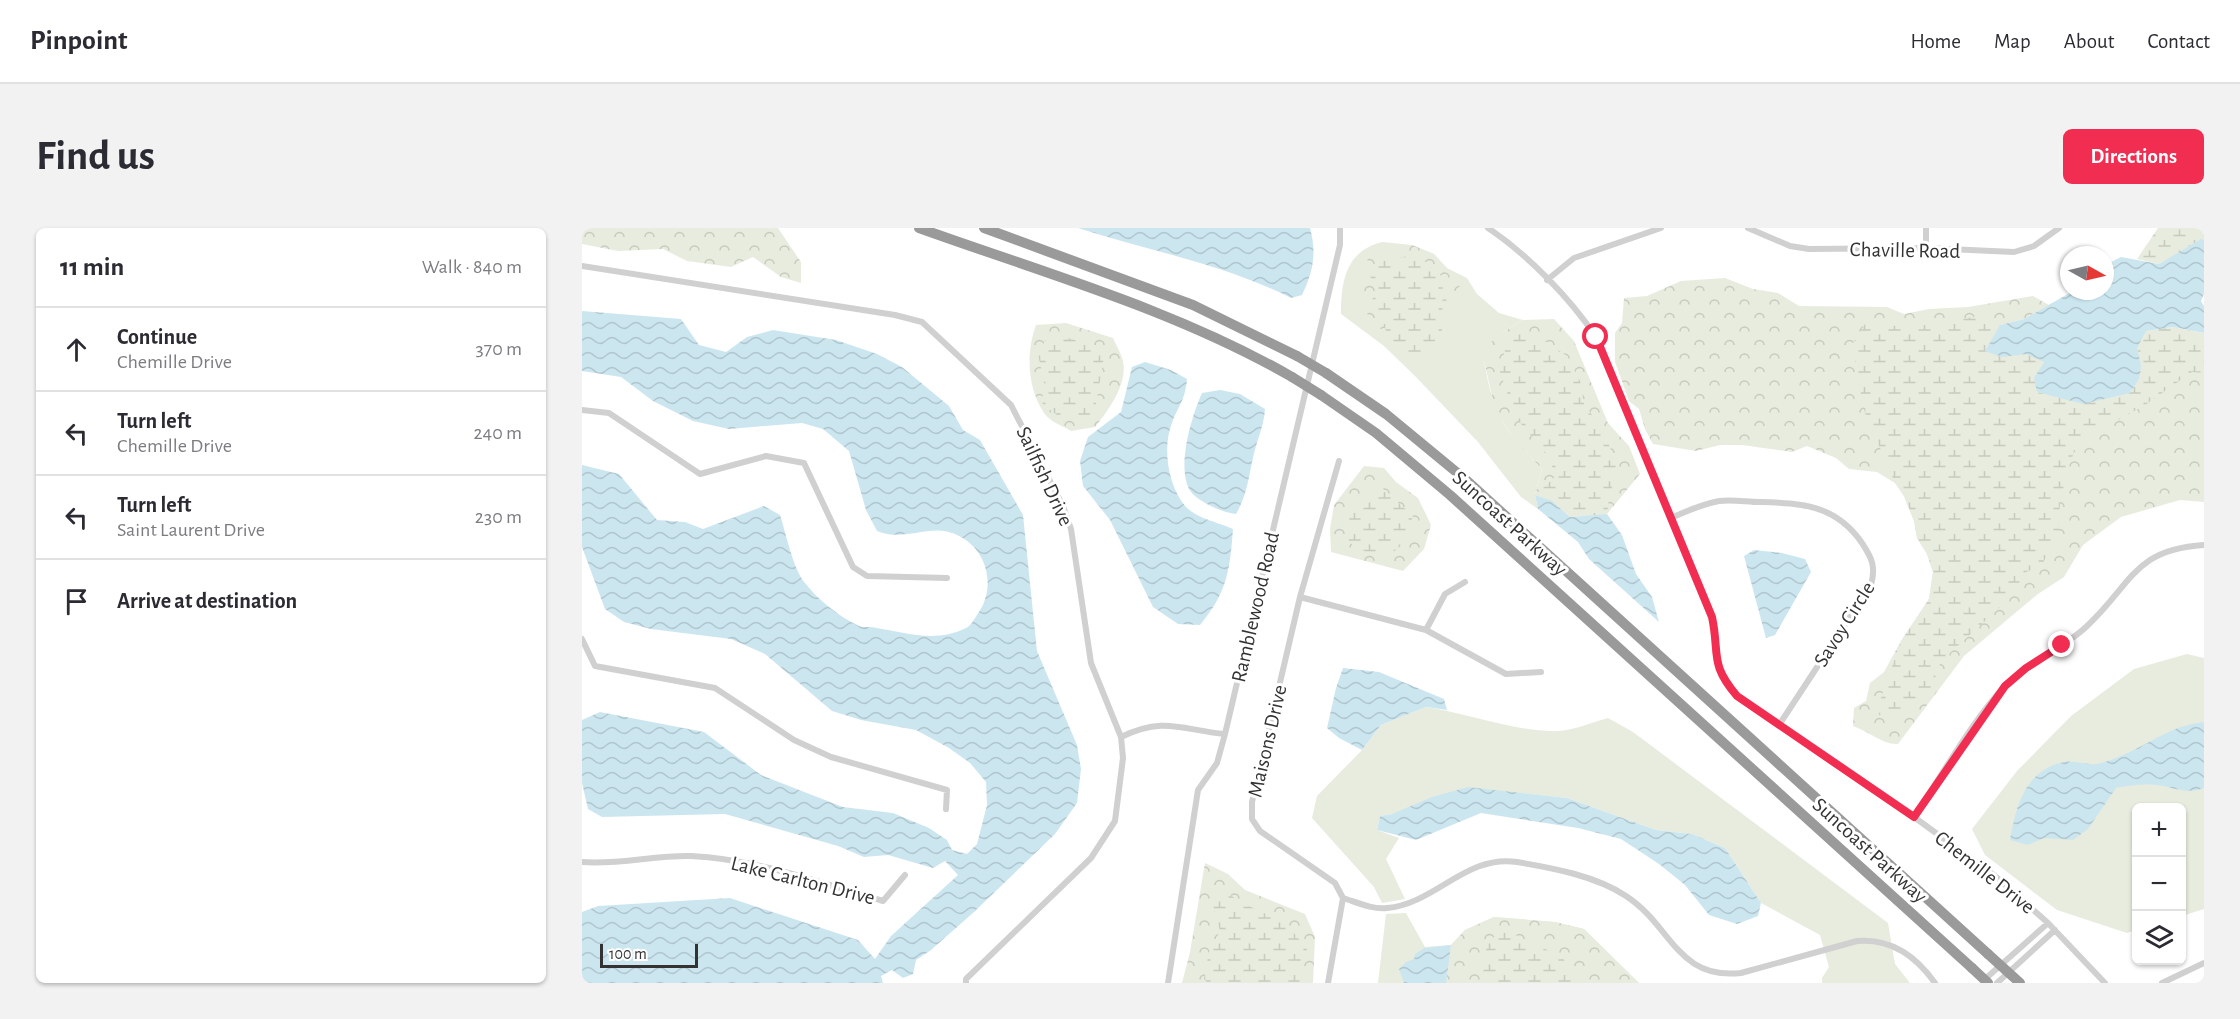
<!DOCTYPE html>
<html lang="en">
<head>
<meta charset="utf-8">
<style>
  :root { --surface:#fff; --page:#f2f2f3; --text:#2b2b33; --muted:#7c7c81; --line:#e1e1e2; --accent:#f12d51 }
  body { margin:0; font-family:"Alegreya Sans",sans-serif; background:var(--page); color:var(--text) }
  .controls { position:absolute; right:18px; bottom:18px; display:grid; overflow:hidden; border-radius:9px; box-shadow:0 2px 4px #0004 }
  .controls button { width:54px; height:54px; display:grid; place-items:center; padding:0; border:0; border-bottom:2px solid var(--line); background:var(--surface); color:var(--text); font:30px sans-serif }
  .compass { position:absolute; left:1478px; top:18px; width:54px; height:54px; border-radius:50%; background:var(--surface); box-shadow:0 2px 4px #0004; rotate:98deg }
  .scale { position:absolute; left:18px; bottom:15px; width:98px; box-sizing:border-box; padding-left:6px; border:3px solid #333; border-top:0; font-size:16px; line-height:21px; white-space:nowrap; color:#333; -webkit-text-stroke:4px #fff; paint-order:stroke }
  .stop { position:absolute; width:18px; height:18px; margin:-14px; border:4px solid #f12d51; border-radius:50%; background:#fff }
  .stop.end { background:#f12d51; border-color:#fff; box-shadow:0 2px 6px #0008 }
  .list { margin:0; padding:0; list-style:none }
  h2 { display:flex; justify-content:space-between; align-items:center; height:78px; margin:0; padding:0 24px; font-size:26px }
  h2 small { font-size:20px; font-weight:400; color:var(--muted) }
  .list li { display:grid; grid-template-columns:39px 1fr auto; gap:18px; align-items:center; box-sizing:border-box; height:84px; padding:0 24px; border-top:2px solid var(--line) }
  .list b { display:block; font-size:22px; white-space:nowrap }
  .list p { margin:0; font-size:20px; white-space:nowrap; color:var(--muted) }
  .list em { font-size:20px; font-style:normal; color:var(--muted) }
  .icon { flex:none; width:33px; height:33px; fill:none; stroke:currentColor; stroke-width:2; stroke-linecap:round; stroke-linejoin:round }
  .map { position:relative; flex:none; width:1622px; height:755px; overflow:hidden; border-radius:9px }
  header { display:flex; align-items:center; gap:36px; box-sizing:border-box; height:84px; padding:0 30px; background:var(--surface); border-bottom:2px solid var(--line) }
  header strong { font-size:28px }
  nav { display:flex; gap:33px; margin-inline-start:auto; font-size:21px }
  .intro { display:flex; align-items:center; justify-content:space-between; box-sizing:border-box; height:144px; padding:0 36px }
  h1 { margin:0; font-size:42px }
  .button { padding:15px 27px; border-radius:9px; background:var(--accent); color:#fff; font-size:21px; font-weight:700 }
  main { display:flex; gap:36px; padding:0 36px }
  aside { flex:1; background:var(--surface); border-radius:9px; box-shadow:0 2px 4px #0004 }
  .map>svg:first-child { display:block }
</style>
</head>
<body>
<header>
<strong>Pinpoint</strong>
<nav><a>Home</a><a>Map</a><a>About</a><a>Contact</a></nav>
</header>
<div class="intro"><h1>Find us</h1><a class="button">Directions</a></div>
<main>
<aside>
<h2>11 min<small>Walk · 840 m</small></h2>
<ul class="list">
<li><svg class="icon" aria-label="ahead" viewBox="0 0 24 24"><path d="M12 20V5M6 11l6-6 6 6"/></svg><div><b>Continue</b><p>Chemille Drive</p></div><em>370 m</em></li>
<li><svg class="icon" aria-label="left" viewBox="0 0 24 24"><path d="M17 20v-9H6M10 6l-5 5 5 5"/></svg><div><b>Turn left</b><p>Chemille Drive</p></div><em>240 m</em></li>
<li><svg class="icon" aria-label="left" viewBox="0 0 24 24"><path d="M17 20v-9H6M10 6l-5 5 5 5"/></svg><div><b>Turn left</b><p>Saint Laurent Drive</p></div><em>230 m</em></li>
<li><svg class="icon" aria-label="arrive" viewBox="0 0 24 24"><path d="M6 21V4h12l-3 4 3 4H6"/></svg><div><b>Arrive at destination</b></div></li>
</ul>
</aside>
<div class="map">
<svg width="1622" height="755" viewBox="0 0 1622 755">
  <defs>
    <pattern id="forest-crowns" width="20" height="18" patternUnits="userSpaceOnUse" patternTransform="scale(1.5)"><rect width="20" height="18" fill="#e7ecde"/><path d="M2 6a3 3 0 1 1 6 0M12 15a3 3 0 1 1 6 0" fill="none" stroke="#c7cbbf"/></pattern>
    <pattern id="wetland-marsh" width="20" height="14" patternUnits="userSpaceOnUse" patternTransform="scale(1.5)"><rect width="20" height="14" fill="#e7ecde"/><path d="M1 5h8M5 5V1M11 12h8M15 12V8" fill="none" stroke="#c7cbbf"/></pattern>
    <pattern id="water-waves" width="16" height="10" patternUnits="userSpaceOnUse" patternTransform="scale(1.5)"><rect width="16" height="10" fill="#cce6f0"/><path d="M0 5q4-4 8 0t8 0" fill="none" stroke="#b0c6ce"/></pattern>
  </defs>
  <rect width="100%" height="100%" fill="#fff"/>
  <path fill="#e7ecde" d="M 800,14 L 830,17 L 852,26 L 865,40 L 885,50 L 895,66 L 917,85 L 941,92 L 921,104 L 902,132 C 911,187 922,202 960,241 L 953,267 L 956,281 L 939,269 L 896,214 L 833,148 L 802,118 L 759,86 C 759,53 764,23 800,14 Z
    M 1605,426 L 1622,430 L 1622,681 L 1600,688 L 1600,580 L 1554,580 L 1554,702 L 1545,705 L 1475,682 L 1403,627 L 1390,601 L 1435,543 L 1489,488 L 1552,441 Z
    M 844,479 C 884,485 939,505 977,503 C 993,502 1011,494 1026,490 L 1051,504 L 1306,695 L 1313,736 L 1328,755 L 1240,755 L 1240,750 L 1247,739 L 1238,707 L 1179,675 L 1143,620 L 1110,606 L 1074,602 L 985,570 L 936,565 L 798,588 L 795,602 L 817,610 L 804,631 L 823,671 L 800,675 L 792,659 L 730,590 L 735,568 L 780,522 L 799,497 Z
    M 824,685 L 843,719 L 869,717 L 883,702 L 912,689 L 973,694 L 1002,701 L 1057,755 L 796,755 L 804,686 Z"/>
  <path fill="url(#forest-crowns)" d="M 0,0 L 196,0 L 219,34 L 219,55 L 199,49 L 171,29 L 149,39 L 105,33 L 81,21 L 36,23 L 0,16 Z
    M 830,17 L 852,26 L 878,58 L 844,94 L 814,110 C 776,92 776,67 786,30 Z
    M 1143,50 L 1171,61 L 1196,65 L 1217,78 L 1305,79 L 1322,86 L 1347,81 L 1386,79 L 1451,68 L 1467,77 L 1442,91 L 1418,97 L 1622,105 L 1622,274 L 1598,272 L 1539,289 L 1501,317 L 1482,349 L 1456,366 L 1382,428 L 1316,516 C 1301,517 1286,503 1271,498 L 1272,480 L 1284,473 L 1288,455 L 1302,444 L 1319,413 L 1347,371 L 1351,344 L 1345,326 L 1335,310 L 1332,293 L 1322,268 L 1313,255 L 1295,244 L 1267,241 L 1254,230 L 1225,218 L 1210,224 L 1160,217 L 1138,217 L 1114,223 L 1071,216 L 1063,201 L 1057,181 L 1047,173 L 1033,134 L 1033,105 L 1040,95 L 1042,70 L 1065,68 L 1099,53 Z
    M 972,91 L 992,113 L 1026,195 L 1047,218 L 1058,246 L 1025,286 L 1000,289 L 953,267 L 960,241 L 934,214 L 913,182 L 902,132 L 907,116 L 921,104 L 941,92 Z
    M 484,95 L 531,110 C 534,117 539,125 541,133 C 546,156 526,183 513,199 L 489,203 C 481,198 467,193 462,185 C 445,160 444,124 454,97 Z
    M 782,238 L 802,240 L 814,254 L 836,270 L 849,297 L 842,321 L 821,343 L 749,324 L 748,301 L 752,277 Z
    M 623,635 L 646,646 L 663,662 L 723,686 L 733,709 L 731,755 L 600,755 L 608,724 Z
    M 912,689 L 973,694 L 1002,701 L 1057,755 L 864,755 L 869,717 L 883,702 Z"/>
  <path fill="url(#wetland-marsh)" d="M 1576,0 L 1622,0 L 1622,12 L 1577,36 L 1555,31 Z
    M 826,28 L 847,35 L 861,50 L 860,102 L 836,138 L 812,120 L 800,94 L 786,81 L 795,61 L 788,48 L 801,33 Z
    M 1403,87 L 1418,97 L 1403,123 L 1420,129 L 1444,126 L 1463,134 L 1456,164 L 1501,176 L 1559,138 L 1555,120 L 1564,103 L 1591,99 L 1621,105 L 1622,145 L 1610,144 L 1563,177 L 1497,214 L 1487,236 L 1478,274 L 1476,305 L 1460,337 L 1444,344 L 1425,373 L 1359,433 L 1347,467 L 1333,481 L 1314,492 L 1297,487 L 1299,470 L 1319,413 L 1347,371 L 1351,344 L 1345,326 L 1335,310 L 1332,293 L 1322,268 L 1313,255 L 1283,185 L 1274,142 L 1271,115 L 1283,96 L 1331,99 Z
    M 939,104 L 964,114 L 985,128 L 998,153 L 1002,176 L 1018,198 L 1039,243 L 1028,263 L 1025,286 L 988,289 L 970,273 L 953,267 L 972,250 L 969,231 L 934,190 L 917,141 L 924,120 Z
    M 466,107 L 491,111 L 523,123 L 514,176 L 505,191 L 475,187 L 460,175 L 462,154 L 456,126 Z
    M 798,258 L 831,288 C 828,296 826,308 821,315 C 806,335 783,326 767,314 C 761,291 777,267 798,258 Z
    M 642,662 L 659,675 L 703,694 L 725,721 L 717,755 L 626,755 L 622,751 L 627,724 L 638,703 L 631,678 Z
    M 925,703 L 980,729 L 998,755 L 900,755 L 901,731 L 908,711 Z"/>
  <path fill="url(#water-waves)" d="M 496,0 L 728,0 C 735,26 731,44 720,67 L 709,70 C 642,36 567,23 496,0 Z
    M 1619,11 L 1622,12 L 1622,66 L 1619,73 L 1622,78 L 1622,105 L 1591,99 L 1564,103 L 1555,120 L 1559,138 L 1557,151 L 1548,165 L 1501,176 L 1455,164 L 1452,150 L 1462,134 L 1444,126 L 1420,129 L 1403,123 L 1418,97 L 1442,91 L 1491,63 L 1523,63 L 1523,37 L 1539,29 L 1577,36 Z
    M 0,83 L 99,91 L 117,117 L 144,124 L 165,109 L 191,102 L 254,112 L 295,126 L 320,139 L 367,178 L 381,202 L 398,212 L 441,287 L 455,423 L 495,517 L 499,541 L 495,575 L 473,606 L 392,684 L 349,722 L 334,732 L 331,746 L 321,750 L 310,742 L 299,748 L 301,755 L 0,755 L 0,684 L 16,678 L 148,670 L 276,712 L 293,731 L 309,708 L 376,647 L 363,633 L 351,640 L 306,627 L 282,629 L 256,618 L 143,586 L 20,589 L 6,581 L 0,555 L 0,492 L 18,484 L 122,504 L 179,547 L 261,579 L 311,585 L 347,600 L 365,612 L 370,622 L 385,626 L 395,616 L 405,577 L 404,554 L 388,535 L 367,520 L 334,502 L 279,492 L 250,483 L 183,426 L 149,411 L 69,401 L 42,394 L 23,381 L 0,319 L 0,237 L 37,246 L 75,292 L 103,294 L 121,301 L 182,278 L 198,287 C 204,305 211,341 223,355 C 236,372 258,389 277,398 C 282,400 289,398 295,400 C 325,405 354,415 384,400 C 389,398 392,391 395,387 C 415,360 406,321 375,307 C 349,294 323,315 295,303 L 284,282 L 267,223 L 241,201 L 220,195 L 147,201 L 111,193 L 71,173 L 39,149 L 0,143 Z
    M 563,134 L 589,142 L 605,151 C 603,173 597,176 590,195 C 580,219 586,259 604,279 C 614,290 638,295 651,301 C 648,342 645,365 618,397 L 596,396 L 571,379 L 528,292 L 501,258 L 498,233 L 506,209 L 539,184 L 550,139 Z
    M 638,162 L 658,166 L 683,181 C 682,195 678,205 674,218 C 667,242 667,264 654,286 C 641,285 617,274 609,264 C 593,241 610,187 620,165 Z
    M 953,267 L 970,273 L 988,289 L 1025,286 L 1040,307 L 1054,346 L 1070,369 L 1077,394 L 1007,331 L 996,314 L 956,281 Z
    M 1172,322 L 1200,325 L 1223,331 L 1229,344 L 1193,407 L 1184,410 L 1162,328 Z
    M 761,440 L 797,444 L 862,471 L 865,482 L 844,479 L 799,497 L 780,522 L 757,510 L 745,500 L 754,460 Z
    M 1622,494 L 1622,560 C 1606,566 1596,561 1581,558 C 1564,555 1550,557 1534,560 L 1506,601 L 1491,612 L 1462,610 L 1446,617 L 1428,612 C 1434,578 1443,542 1482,534 C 1492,532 1504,537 1514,536 C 1523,535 1533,530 1541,527 C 1571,514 1588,498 1622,494 Z
    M 886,559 L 985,570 L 1074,602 L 1110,606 L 1143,620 L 1179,675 L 1176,688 L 1155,696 L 1127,687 L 1103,657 L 1077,636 L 1039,611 L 996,600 L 899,585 L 834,612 L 795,602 L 798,588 L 810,586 L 850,569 Z
    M 869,717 L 864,755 L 822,755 L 817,741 L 824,734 L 832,731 L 833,726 L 842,720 Z"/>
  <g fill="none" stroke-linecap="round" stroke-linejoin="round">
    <path stroke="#d0d0d0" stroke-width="6" d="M 906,0 C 945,26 988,70 1014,109 L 1130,389 C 1138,427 1127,435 1155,468 L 1332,589 L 1413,648 L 1466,695 L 1523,755
      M 1166,0 L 1208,18 L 1227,21 L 1344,20 L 1432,24 L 1452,18 L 1477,0
      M 1344,20 L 1344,0
      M 0,38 L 313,87 L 340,94 L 429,177 L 481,278 L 489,301 L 509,435 L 539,509 L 541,530 L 533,593 L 509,630 L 384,751 L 384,755
      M 965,52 L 992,30 L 1079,0
      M 0,182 L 27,185 L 118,246 L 184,228 L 222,235 L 271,339 L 285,348 L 365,350
      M 757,233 L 718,369 L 670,574 L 670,591 L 678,603 L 753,655 L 761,670 C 774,674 791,682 805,680 C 853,676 884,626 935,634 C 971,640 1014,648 1044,668 C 1090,698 1095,752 1159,745 L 1275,713 C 1309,710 1334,728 1353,755
      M 1089,290 C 1105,283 1120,276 1137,273 C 1150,271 1165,274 1178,274 C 1220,275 1254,277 1280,315 C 1290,330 1294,339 1289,357 L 1197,497
      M 718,369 L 844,402 L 924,446 L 959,444
      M 844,402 L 863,366 L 883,354
      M 0,411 L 13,438 L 133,460 L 212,512 L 249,529 L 365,562 L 364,581
      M 539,509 C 583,488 599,502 643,506
      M 1332,589 C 1359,549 1391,491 1423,458 C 1447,434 1479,422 1504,399 C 1549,358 1551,321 1622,317
      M 0,634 C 37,637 73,627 109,628 C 175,631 239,655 301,673 L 323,647
      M 1402,752 L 1466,695
      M 586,755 L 616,562 L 635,535 L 643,506 L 758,17 L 758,0
      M 746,755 L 761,670
      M 1415,755 L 1473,702
      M 1580,755 L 1622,735"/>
    <path stroke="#9a9a9a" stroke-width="10" d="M 337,0 C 462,45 594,82 710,149
      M 402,0 L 611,77 L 715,128
      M 744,145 L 804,186 L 884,252 L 1406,726
      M 739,167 L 794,205 L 868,267 L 1390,740"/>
    <path stroke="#9a9a9a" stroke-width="10" d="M 715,128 L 744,145
      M 710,149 L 739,167
      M 1406,726 L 1438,755
      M 1390,740 L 1406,755"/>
  </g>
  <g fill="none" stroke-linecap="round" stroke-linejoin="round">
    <path stroke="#f12d51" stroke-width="8" d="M 1014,109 L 1130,389 C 1138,427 1127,435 1155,468 L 1332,589 L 1423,458 L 1444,440 L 1480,417"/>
  </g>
  <g text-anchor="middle" stroke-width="6" stroke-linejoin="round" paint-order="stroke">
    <g font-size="21" fill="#333" stroke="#fff">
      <text transform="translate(1323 22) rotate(1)" y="7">Chaville Road</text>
      <text transform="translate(463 248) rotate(65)" y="7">Sailfish Drive</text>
      <text transform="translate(928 295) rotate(42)" y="7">Suncoast Parkway</text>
      <text transform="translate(673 379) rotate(-77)" y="7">Ramblewood Road</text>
      <text transform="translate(1262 396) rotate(-58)" y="7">Savoy Circle</text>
      <text transform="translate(685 513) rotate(-77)" y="7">Maisons Drive</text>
      <text transform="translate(1288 622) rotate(42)" y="7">Suncoast Parkway</text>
      <text transform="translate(1403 644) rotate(38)" y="7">Chemille Drive</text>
      <text transform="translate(221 652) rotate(14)" y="7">Lake Carlton Drive</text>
    </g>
  </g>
</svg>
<div class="controls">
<button>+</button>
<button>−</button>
<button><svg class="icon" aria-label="layers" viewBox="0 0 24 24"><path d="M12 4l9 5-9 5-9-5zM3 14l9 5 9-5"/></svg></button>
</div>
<svg class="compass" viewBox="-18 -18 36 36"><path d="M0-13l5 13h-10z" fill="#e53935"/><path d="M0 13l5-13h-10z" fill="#7c7c81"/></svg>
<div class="scale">100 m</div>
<div class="stop" style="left:1014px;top:109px"></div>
<div class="stop end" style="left:1480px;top:417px"></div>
</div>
</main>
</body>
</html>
